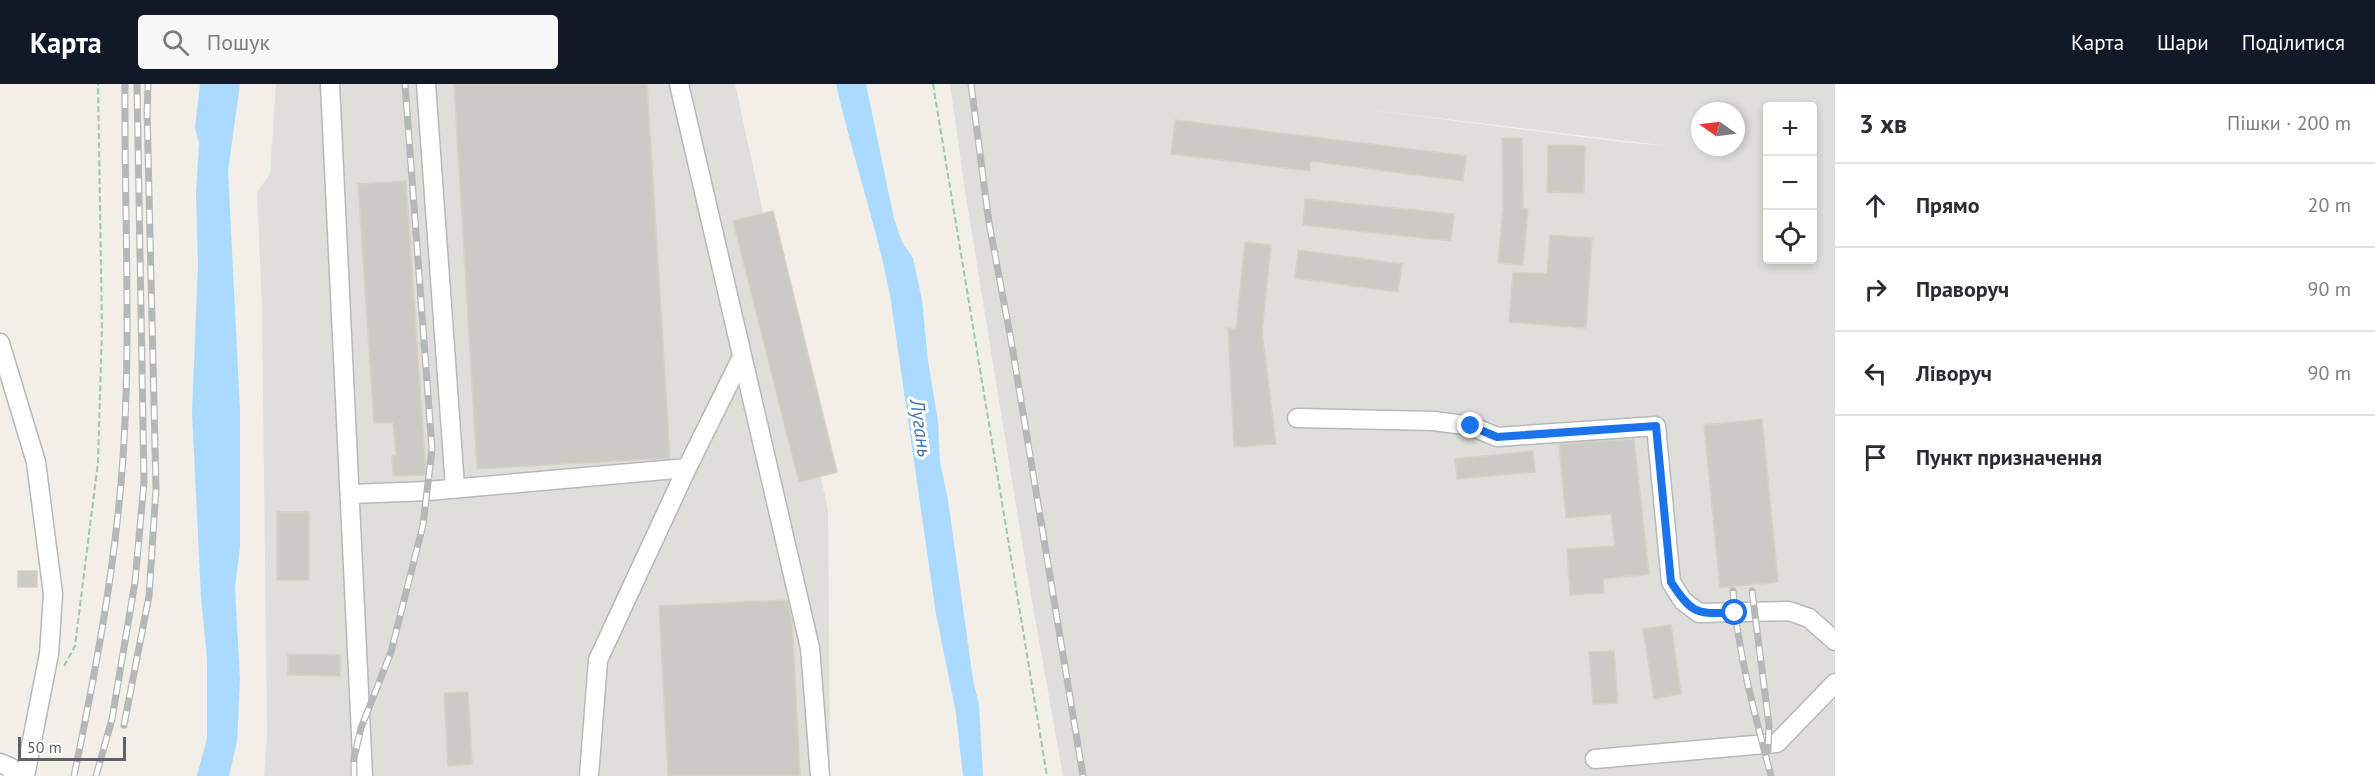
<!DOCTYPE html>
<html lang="uk">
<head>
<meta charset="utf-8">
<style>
  :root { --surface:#fff; --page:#f7f7f7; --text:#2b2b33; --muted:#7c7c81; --line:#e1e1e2; --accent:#111827 }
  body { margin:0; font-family:"PT Sans",sans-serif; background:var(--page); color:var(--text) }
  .controls { position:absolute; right:18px; top:18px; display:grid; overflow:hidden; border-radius:6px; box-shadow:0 3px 9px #0003 }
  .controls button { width:54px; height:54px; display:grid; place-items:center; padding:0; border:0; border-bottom:2px solid var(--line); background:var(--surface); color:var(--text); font:30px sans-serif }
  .compass { position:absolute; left:1691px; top:18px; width:54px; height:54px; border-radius:50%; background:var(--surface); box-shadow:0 3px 9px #0003; rotate:284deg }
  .scale { position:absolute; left:18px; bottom:15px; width:108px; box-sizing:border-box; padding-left:6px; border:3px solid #5f6368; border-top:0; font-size:16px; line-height:21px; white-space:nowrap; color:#5f6368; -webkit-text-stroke:4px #fff; paint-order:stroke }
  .stop { position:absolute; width:18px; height:18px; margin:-14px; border:4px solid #1a73e8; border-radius:50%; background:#fff }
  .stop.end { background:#1a73e8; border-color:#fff; box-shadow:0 2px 6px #0008 }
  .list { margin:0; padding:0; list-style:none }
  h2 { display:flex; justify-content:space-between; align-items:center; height:78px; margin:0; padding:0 24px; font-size:26px }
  h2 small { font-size:20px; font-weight:400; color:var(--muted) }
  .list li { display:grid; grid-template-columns:39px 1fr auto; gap:18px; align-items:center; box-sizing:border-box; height:84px; padding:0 24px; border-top:2px solid var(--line) }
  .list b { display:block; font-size:22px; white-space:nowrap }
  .list em { font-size:20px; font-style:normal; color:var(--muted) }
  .icon { flex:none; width:33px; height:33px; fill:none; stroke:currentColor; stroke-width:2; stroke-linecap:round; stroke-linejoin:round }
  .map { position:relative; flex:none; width:1835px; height:692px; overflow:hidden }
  header { display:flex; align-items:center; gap:36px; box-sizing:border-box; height:84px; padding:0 30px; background:var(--accent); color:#fff }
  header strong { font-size:28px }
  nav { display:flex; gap:33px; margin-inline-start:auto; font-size:21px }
  .search { width:420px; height:54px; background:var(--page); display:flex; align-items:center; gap:15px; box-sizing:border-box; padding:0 21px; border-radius:6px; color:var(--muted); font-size:22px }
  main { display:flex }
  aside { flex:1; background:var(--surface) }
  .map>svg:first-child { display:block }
</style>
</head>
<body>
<header>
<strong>Карта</strong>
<div class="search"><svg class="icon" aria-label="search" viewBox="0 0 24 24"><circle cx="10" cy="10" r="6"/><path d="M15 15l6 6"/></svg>Пошук</div>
<nav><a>Карта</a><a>Шари</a><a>Поділитися</a></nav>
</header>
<main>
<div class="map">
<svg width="1835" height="692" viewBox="0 0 1835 692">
  <rect width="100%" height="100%" fill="#f1efe8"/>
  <path fill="#e0deda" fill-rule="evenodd" d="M 276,0 L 735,0 L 828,426 L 830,692 L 264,692 L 267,649 L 262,224 L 257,108 L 270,90 Z
    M 950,0 L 1835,0 L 1835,692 L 1063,692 L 1027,489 L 965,107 ZM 1768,22 L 1812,22 L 1812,176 L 1768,176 ZM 1346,23 L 1669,62 L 1621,58 ZM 1700,27 L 1736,27 L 1736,63 L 1700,63 Z"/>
  <path fill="#aadaff" d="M 200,0 L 240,0 L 228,87 L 240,326 L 240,463 L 235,504 L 240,595 L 237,658 L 229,692 L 197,692 L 207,654 L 207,575 L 201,513 L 192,329 L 198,180 L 196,110 L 199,59 L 195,44 Z
    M 836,0 L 866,0 L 894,135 L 902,158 L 913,174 L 922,216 L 928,277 L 938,337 L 940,378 L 948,416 L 973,596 L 979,621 L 983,692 L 963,692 L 956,629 L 936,530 L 890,211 C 876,140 852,71 836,0 Z"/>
  <path fill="#cccac5" stroke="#d6d1c6" stroke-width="1.5" d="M 454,0 L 647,0 L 670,374 L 477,385 Z
    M 1175,36 L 1466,72 L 1463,97 L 1310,77 L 1310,87 L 1171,70 Z
    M 1502,54 L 1522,54 L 1523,124 L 1528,125 L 1523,181 L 1498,179 L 1503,123 Z
    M 1548,61 L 1585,62 L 1584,109 L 1547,108 Z
    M 406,97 L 426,391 L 393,392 L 392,372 L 396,372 L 393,338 L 374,339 L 358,100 Z
    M 1305,115 L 1454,130 L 1451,157 L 1303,141 Z
    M 773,127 L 837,388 L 799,398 L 733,137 Z
    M 1550,151 L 1592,154 L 1586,244 L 1509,238 L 1513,188 L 1547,190 Z
    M 1245,158 L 1271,161 L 1262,247 L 1276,360 L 1234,363 L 1228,244 L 1236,245 Z
    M 1298,166 L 1402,180 L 1398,208 L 1295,194 Z
    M 1762,335 L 1778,498 L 1720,504 L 1704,341 Z
    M 1634,355 L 1649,490 L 1603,495 L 1604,509 L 1570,511 L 1567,465 L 1615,462 L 1611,430 L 1566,434 L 1559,360 Z
    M 1533,367 L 1535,388 L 1457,395 L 1455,375 Z
    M 277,428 L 309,428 L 309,496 L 277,496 Z
    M 18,487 L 37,487 L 37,503 L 18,503 Z
    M 787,516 L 792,535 L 800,692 L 668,692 L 659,522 Z
    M 1671,541 L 1681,610 L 1654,615 L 1643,545 Z
    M 1614,567 L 1618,619 L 1593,620 L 1589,568 Z
    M 288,570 L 340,571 L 340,592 L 288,591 Z
    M 468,608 L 472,680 L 448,682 L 444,609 Z"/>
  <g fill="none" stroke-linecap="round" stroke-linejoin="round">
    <g stroke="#b5b8bc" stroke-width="21">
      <path id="minor" d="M 330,0 L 363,692
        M 426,0 L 455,403
        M 679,0 L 810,564 L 820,692
        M 0,259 L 36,378 L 53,510 L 49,570 L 25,692
        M 1297,334 L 1434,337 L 1471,342 L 1497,353 L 1656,342 L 1671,498 L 1683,517 L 1699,529 L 1789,527 L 1809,534 L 1835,557
        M 351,410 L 428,407 L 687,384
        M 1595,675 L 1777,659 L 1835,599
        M 0,679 L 10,683 L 14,692
        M 589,692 L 598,576 L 687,384 L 742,273"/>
    </g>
    <path stroke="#9cc7a9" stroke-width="2" stroke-dasharray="6 3" stroke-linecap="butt" d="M 933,0 L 1047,692
      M 64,582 L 75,562 L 98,378 L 102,244 L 98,0"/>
    <use href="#minor" stroke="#fff" stroke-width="18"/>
    <g stroke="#b6b7b8" stroke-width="7">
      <path id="rail" d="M 971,0 L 989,139 L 1011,256 L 1083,692
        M 147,34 L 148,0
        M 1733,507 C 1738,570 1755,631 1771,692
        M 1752,507 L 1769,641 L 1768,666
        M 124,641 L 149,512 L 156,405 L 147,25
        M 74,692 C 95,590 114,490 122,387 C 132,258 124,129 125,0
        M 96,692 L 112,635 L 135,498 L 144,398 L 137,0
        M 354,692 L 354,674 L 361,644 L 391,568 L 423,441 L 432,365 L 405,0"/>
    </g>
    <use href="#rail" stroke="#fff" stroke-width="4.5" stroke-dasharray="14" stroke-linecap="butt"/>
  </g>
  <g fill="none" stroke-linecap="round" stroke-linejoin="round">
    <path stroke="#1a73e8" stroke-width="8" d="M 1471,342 L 1497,353 L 1656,342 L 1671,498 C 1693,532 1697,529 1735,529"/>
  </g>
  <g text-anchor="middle" stroke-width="6" stroke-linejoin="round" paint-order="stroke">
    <g font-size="20" font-style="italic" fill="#4174aa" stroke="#fff">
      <text transform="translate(921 344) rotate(82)" y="7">Лугань</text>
    </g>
  </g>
</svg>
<div class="controls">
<button>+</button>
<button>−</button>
<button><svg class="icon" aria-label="locate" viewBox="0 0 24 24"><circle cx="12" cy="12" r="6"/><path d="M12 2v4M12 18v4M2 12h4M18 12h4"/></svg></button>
</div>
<svg class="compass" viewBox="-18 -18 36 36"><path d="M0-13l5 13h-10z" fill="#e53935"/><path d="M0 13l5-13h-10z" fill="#7c7c81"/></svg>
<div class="scale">50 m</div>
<div class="stop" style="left:1735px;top:529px"></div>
<div class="stop end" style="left:1471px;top:342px"></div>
</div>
<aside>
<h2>3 хв<small>Пішки · 200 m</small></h2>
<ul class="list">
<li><svg class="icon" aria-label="ahead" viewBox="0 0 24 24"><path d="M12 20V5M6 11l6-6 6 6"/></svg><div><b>Прямо</b></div><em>20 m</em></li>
<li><svg class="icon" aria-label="right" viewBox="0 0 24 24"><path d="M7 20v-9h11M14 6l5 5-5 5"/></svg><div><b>Праворуч</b></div><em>90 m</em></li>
<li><svg class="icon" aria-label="left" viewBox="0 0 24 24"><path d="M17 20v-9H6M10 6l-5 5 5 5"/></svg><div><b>Ліворуч</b></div><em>90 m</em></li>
<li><svg class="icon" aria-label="arrive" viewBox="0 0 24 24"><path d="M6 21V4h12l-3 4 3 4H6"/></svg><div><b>Пункт призначення</b></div></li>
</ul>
</aside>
</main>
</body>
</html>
